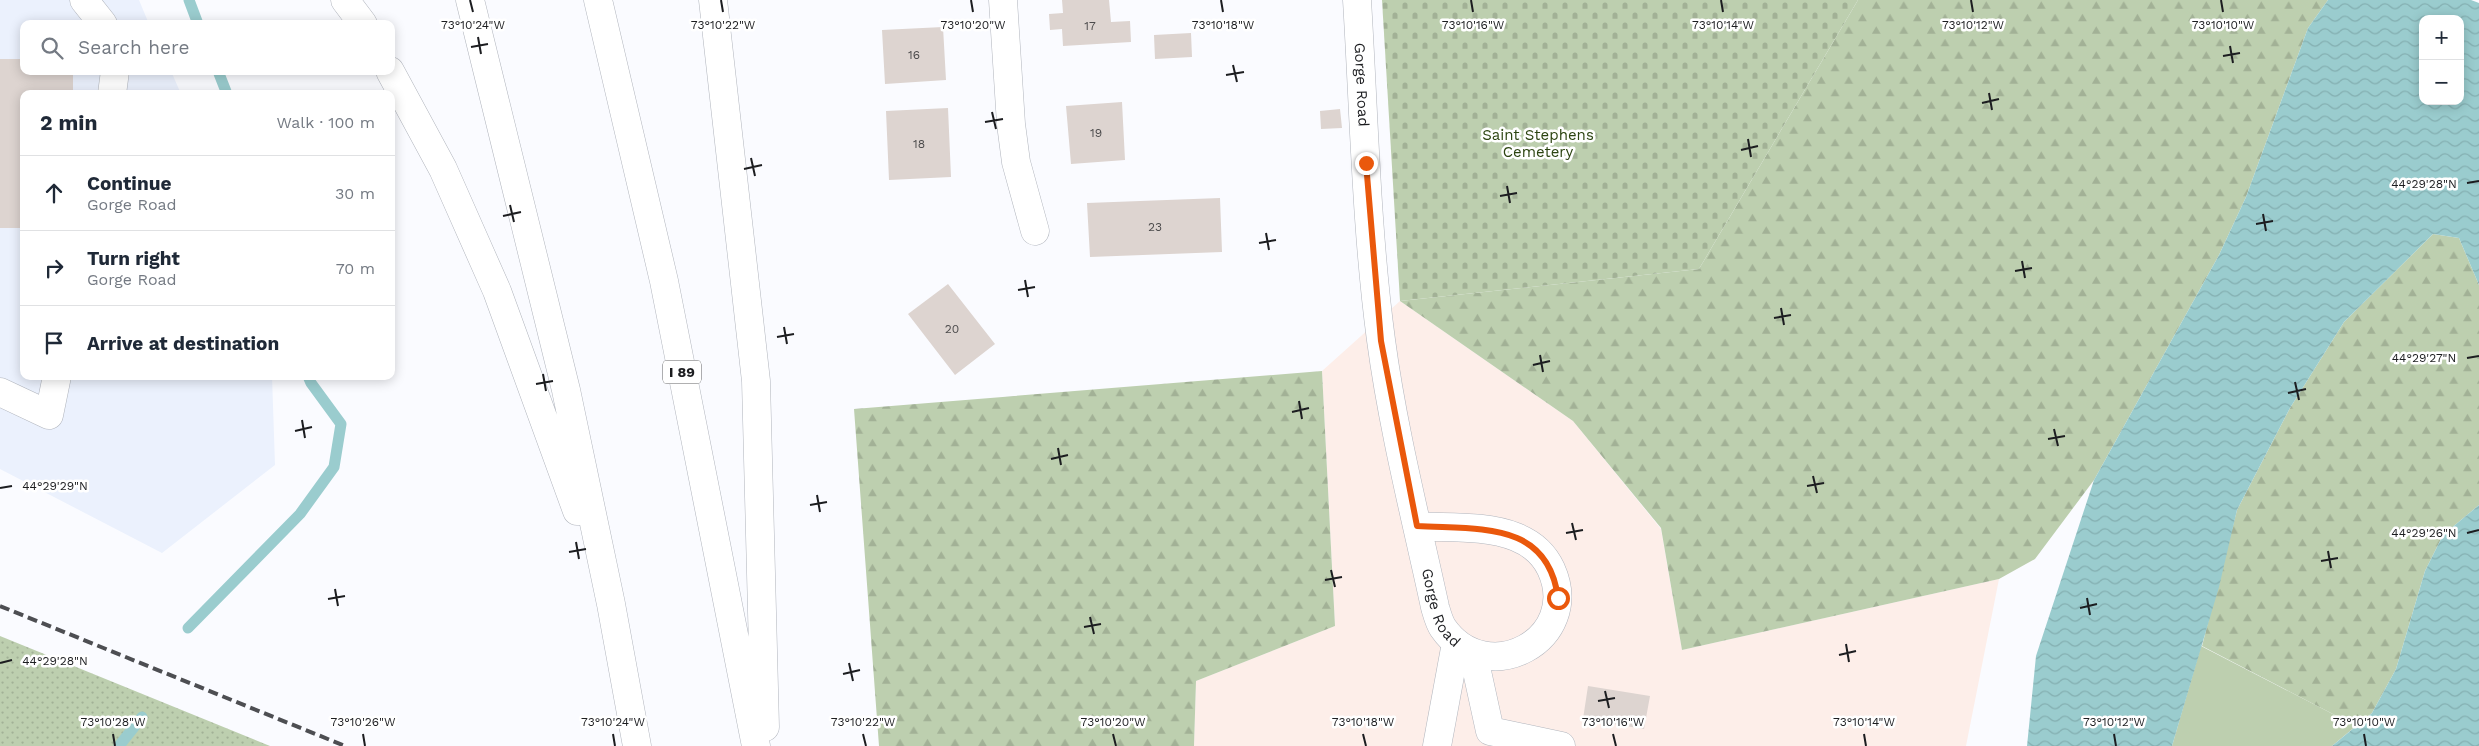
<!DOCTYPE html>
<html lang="en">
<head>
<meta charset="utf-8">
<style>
  :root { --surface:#fff; --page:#f2f2f3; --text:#1f2937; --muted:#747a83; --line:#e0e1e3 }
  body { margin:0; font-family:"Work Sans",sans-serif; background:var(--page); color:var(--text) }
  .controls { position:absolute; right:15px; top:15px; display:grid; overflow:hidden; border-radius:10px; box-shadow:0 2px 12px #0003 }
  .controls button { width:45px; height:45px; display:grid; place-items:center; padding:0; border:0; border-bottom:1px solid var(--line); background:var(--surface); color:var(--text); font:25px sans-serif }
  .stop { position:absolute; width:15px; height:15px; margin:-11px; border:4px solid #ea580c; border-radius:50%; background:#fff }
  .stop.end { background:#ea580c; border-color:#fff; box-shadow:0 1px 5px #0008 }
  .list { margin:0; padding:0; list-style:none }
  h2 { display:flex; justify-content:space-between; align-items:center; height:65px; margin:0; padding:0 20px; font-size:21px }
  h2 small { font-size:16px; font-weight:400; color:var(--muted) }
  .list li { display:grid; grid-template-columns:32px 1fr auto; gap:15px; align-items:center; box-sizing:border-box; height:75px; padding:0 20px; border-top:1px solid var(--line) }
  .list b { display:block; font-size:19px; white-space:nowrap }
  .list p { margin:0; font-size:16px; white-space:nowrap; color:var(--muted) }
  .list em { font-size:16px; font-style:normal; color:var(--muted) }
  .icon { flex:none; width:28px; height:28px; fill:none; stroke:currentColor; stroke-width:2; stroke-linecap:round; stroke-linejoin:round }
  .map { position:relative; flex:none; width:2479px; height:746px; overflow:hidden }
  .search { position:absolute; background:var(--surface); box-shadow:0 2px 12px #0003; left:20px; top:20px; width:375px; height:55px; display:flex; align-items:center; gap:12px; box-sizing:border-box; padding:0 18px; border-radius:10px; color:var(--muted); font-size:19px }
  .panel { position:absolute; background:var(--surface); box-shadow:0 2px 12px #0003; left:20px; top:90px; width:375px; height:290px; border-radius:10px }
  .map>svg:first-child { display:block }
</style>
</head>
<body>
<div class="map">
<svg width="2479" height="746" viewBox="0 0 2479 746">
  <defs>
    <pattern id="forest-firs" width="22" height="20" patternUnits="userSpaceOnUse" patternTransform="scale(1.25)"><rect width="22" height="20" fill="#bdcfaf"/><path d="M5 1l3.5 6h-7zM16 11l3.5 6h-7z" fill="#a2b196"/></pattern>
    <pattern id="cemetery-stones" width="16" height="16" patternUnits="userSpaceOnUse" patternTransform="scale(1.25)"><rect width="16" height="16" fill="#bdcfaf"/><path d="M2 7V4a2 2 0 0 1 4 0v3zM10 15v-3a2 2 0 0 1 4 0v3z" fill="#a2b196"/></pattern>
    <pattern id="park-dots" width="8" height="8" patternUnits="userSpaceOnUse" patternTransform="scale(1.25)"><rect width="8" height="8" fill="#bdcfaf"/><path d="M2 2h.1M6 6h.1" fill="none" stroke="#a2b196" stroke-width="1.8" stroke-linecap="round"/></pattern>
    <pattern id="water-waves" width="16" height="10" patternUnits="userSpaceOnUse" patternTransform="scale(1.25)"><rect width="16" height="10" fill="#9accce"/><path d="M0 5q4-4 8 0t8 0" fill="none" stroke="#84afb1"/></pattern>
  </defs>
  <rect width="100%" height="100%" fill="#fafbff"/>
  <path fill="#ebf1fd" d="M 0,0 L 139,0 L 149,24 L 24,24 L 24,71 L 171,71 L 181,94 L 24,94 L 24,376 L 272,376 L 275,465 L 162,553 L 0,469 Z"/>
  <path fill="#fdeee9" d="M 1400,301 L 1573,421 L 1661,529 L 1682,650 L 1999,579 L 1966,746 L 1194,746 L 1196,681 L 1335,626 L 1322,371 Z"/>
  <path fill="#bdcfaf" d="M 2201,646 L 2356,726 L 2332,746 L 2172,746 Z"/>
  <path fill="url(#forest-firs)" d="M 1858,0 L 2328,0 L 2308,28 L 2246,197 L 2219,255 L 2094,480 L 2035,559 L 1999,579 L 1682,650 L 1661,528 L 1573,421 L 1400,301 L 1699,269 Z
    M 2433,234 L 2459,238 L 2479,285 L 2479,505 L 2443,535 L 2425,571 L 2396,669 L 2372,713 L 2356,726 L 2202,646 L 2237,510 L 2290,408 L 2344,322 Z
    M 1322,371 L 1335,626 L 1196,681 L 1194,746 L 879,746 L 854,409 Z"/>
  <path fill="url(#cemetery-stones)" d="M 1382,0 L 1858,0 L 1699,269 L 1400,301 Z"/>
  <path fill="url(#park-dots)" d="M 0,636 L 270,746 L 0,746 Z"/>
  <path fill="url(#water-waves)" fill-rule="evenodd" d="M 2328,0 L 2471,0 L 2479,3 L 2479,285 L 2459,238 L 2433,234 L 2344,322 L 2290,408 L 2237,510 L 2219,587 L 2172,746 L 2027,746 L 2036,656 L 2094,480 L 2219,255 L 2246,197 L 2308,28 ZM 2423,19 L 2460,19 L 2460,101 L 2423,101 Z
    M 2479,505 L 2479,746 L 2332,746 L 2372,713 L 2396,669 L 2425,571 L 2443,535 Z"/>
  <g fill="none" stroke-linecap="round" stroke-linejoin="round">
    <path stroke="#9accce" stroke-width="11" d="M 189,0 L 198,24
      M 218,71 L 227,94
      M 188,628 L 300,514 L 334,467 L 341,424 L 311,383 L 308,376
      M 119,746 L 142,717"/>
  </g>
  <path fill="#ddd4d0" d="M 1062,0 L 1109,0 L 1111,22 L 1130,21 L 1131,42 L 1063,46 L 1062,29 L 1050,30 L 1049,14 L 1063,13 Z
    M 943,27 L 946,80 L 885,84 L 882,30 Z
    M 1191,33 L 1192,57 L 1155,59 L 1154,35 Z
    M 0,59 L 24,59 L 24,71 L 73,71 L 73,94 L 24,94 L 24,228 L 0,228 Z
    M 1122,102 L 1125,160 L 1071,164 L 1066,106 Z
    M 948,108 L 951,177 L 889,180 L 886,111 Z
    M 1340,109 L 1342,128 L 1321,129 L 1320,111 Z
    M 1220,198 L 1222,252 L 1090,257 L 1087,203 Z
    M 948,284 L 995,344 L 955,375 L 908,314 Z
    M 1588,686 L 1650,696 L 1644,729 L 1583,719 Z"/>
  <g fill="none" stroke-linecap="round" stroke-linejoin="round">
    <g stroke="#b1b5bd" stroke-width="29">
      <g id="minor">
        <path d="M 84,0 L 103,24"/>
        <path d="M 1003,0 L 1011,124 L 1016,162 L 1035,231"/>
        <path id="s1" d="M 1357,0 C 1364,113 1366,228 1381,340 C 1393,430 1416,519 1435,607 C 1437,614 1439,622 1443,628 C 1487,691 1583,639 1551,569 C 1544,554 1531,543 1516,537 C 1486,525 1448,528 1417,526"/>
        <path d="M 112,94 L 115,71"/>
        <path d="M 0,392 L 49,415 L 57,376"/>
        <path d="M 1473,653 L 1490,731 L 1561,746"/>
        <path d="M 1437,746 L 1456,643"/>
      </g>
    </g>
    <g stroke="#b1b5bd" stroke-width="29">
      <path id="highway" d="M 345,0 L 363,24
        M 470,0 L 566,390 L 611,604 L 637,746
        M 598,0 L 664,281 L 756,746
        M 713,0 L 756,381 L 765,727
        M 390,71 L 443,169 L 497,291 L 577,511"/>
    </g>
    <use href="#minor" stroke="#fff" stroke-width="28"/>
    <use href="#highway" stroke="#fff" stroke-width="28"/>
    <path stroke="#4d4e52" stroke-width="4" stroke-dasharray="10 5" stroke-linecap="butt" d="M 0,606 L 345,746"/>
  </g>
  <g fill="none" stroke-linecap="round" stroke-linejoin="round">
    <path stroke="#ea580c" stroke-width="6" d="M 1366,163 L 1381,341 L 1417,526 C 1478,530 1548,520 1558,598"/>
  </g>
  <path fill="none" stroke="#1c1d20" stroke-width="2" d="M 470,0 L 473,12M 721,0 L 723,12M 971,0 L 973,12M 1221,0 L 1223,12M 1471,0 L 1473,12M 1721,0 L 1723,12M 1971,0 L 1973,12M 2221,0 L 2223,12M 478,37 L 481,54M 2230,46 L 2233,63M 471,47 L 488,44M 2223,56 L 2240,53M 1233,65 L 1237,82M 1226,75 L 1244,72M 1989,93 L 1992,110M 1982,103 L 1999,99M 992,112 L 996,129M 985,122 L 1003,119M 1748,139 L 1751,157M 1741,150 L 1758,146M 751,158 L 755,176M 744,169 L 762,165M 2467,183 L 2479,181M 1507,186 L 1510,203M 1500,196 L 1517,193M 510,205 L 514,222M 2263,214 L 2266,231M 503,216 L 521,212M 2256,224 L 2273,221M 1266,233 L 1269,250M 1259,243 L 1276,240M 2022,261 L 2025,278M 2015,271 L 2032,268M 1025,280 L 1028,297M 1018,290 L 1035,287M 1781,308 L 1784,325M 1774,318 L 1791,315M 784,327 L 787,344M 777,337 L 794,334M 1540,355 L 1543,372M 2467,358 L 2479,356M 1533,365 L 1550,361M 543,374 L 546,391M 2295,382 L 2299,400M 536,384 L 553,381M 2288,393 L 2306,389M 1299,401 L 1302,419M 1292,412 L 1309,408M 302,420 L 305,438M 2054,429 L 2058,446M 295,431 L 312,427M 2048,439 L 2065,436M 1058,448 L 1061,465M 1051,459 L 1068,455M 1813,476 L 1817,493M 1807,486 L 1824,483M 0,488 L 12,486M 817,495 L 820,512M 810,505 L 827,502M 1572,523 L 1576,540M 1566,533 L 1583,530M 2467,533 L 2479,530M 576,542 L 579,559M 2328,551 L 2331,568M 569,552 L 586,549M 2321,561 L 2338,558M 1331,570 L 1335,587M 1325,580 L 1342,577M 335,589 L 338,606M 2087,598 L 2090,615M 328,599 L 345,596M 2080,608 L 2097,604M 1090,617 L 1094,634M 1084,627 L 1101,624M 1846,644 L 1849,662M 1839,655 L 1856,651M 0,663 L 12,660M 849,663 L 853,681M 843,674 L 860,670M 1605,691 L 1609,708M 1598,701 L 1615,698M 113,734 L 115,746M 363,734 L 365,746M 613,734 L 615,746M 863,734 L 866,746M 1113,734 L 1116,746M 1363,734 L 1366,746M 1613,734 L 1616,746M 1864,734 L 1866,746M 2114,734 L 2116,746M 2364,734 L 2366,746"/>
  <g text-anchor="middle" stroke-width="5" stroke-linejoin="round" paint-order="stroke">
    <g font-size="12" fill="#4c4b4c">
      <text x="1090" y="30">17</text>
      <text x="914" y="59">16</text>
      <text x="1096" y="137">19</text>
      <text x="919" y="148">18</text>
      <text x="1155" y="231">23</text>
      <text x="952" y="333">20</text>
    </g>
    <rect fill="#fff" stroke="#606163" stroke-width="1" x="663" y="360.5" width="38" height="23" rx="4"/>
    <g font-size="14" font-weight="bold" fill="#1c1d20">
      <text x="682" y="377">I 89</text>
    </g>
    <g font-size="15" fill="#1c1d20" stroke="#fff">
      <text dy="5" stroke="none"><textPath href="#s1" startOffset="85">Gorge Road</textPath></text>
      <text dy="5" stroke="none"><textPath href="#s1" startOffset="616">Gorge Road</textPath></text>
    </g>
    <g font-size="15" fill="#2c4411" stroke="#fff">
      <text x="1538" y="140">Saint Stephens<tspan x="1538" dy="17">Cemetery</tspan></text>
    </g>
  </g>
  <g font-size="12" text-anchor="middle" fill="#1c1d20" stroke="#fff" stroke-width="5" stroke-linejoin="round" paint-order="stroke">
    <text x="473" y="29">73°10'24"W</text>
    <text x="723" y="29">73°10'22"W</text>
    <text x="973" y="29">73°10'20"W</text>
    <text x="1223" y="29">73°10'18"W</text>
    <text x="1473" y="29">73°10'16"W</text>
    <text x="1723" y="29">73°10'14"W</text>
    <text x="1973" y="29">73°10'12"W</text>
    <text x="2223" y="29">73°10'10"W</text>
    <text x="2424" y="188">44°29'28"N</text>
    <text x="2424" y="362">44°29'27"N</text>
    <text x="55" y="490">44°29'29"N</text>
    <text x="2424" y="537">44°29'26"N</text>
    <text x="55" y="665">44°29'28"N</text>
    <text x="113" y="726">73°10'28"W</text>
    <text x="363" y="726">73°10'26"W</text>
    <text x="613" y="726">73°10'24"W</text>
    <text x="863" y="726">73°10'22"W</text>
    <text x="1113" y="726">73°10'20"W</text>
    <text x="1363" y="726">73°10'18"W</text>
    <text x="1613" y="726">73°10'16"W</text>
    <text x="1864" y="726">73°10'14"W</text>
    <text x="2114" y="726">73°10'12"W</text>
    <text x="2364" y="726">73°10'10"W</text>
  </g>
</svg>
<div class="controls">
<button>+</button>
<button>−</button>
</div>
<div class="stop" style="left:1558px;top:598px"></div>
<div class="stop end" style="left:1366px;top:163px"></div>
<div class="search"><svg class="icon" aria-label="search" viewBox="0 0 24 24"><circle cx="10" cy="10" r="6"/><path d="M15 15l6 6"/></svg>Search here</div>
<section class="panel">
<h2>2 min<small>Walk · 100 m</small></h2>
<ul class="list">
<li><svg class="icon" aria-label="ahead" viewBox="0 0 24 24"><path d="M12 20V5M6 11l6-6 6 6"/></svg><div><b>Continue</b><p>Gorge Road</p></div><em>30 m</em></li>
<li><svg class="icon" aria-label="right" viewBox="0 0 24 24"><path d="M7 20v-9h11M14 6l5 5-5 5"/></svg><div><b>Turn right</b><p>Gorge Road</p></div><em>70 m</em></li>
<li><svg class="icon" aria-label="arrive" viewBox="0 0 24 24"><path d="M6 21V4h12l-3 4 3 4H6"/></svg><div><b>Arrive at destination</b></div></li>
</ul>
</section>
</div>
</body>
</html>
